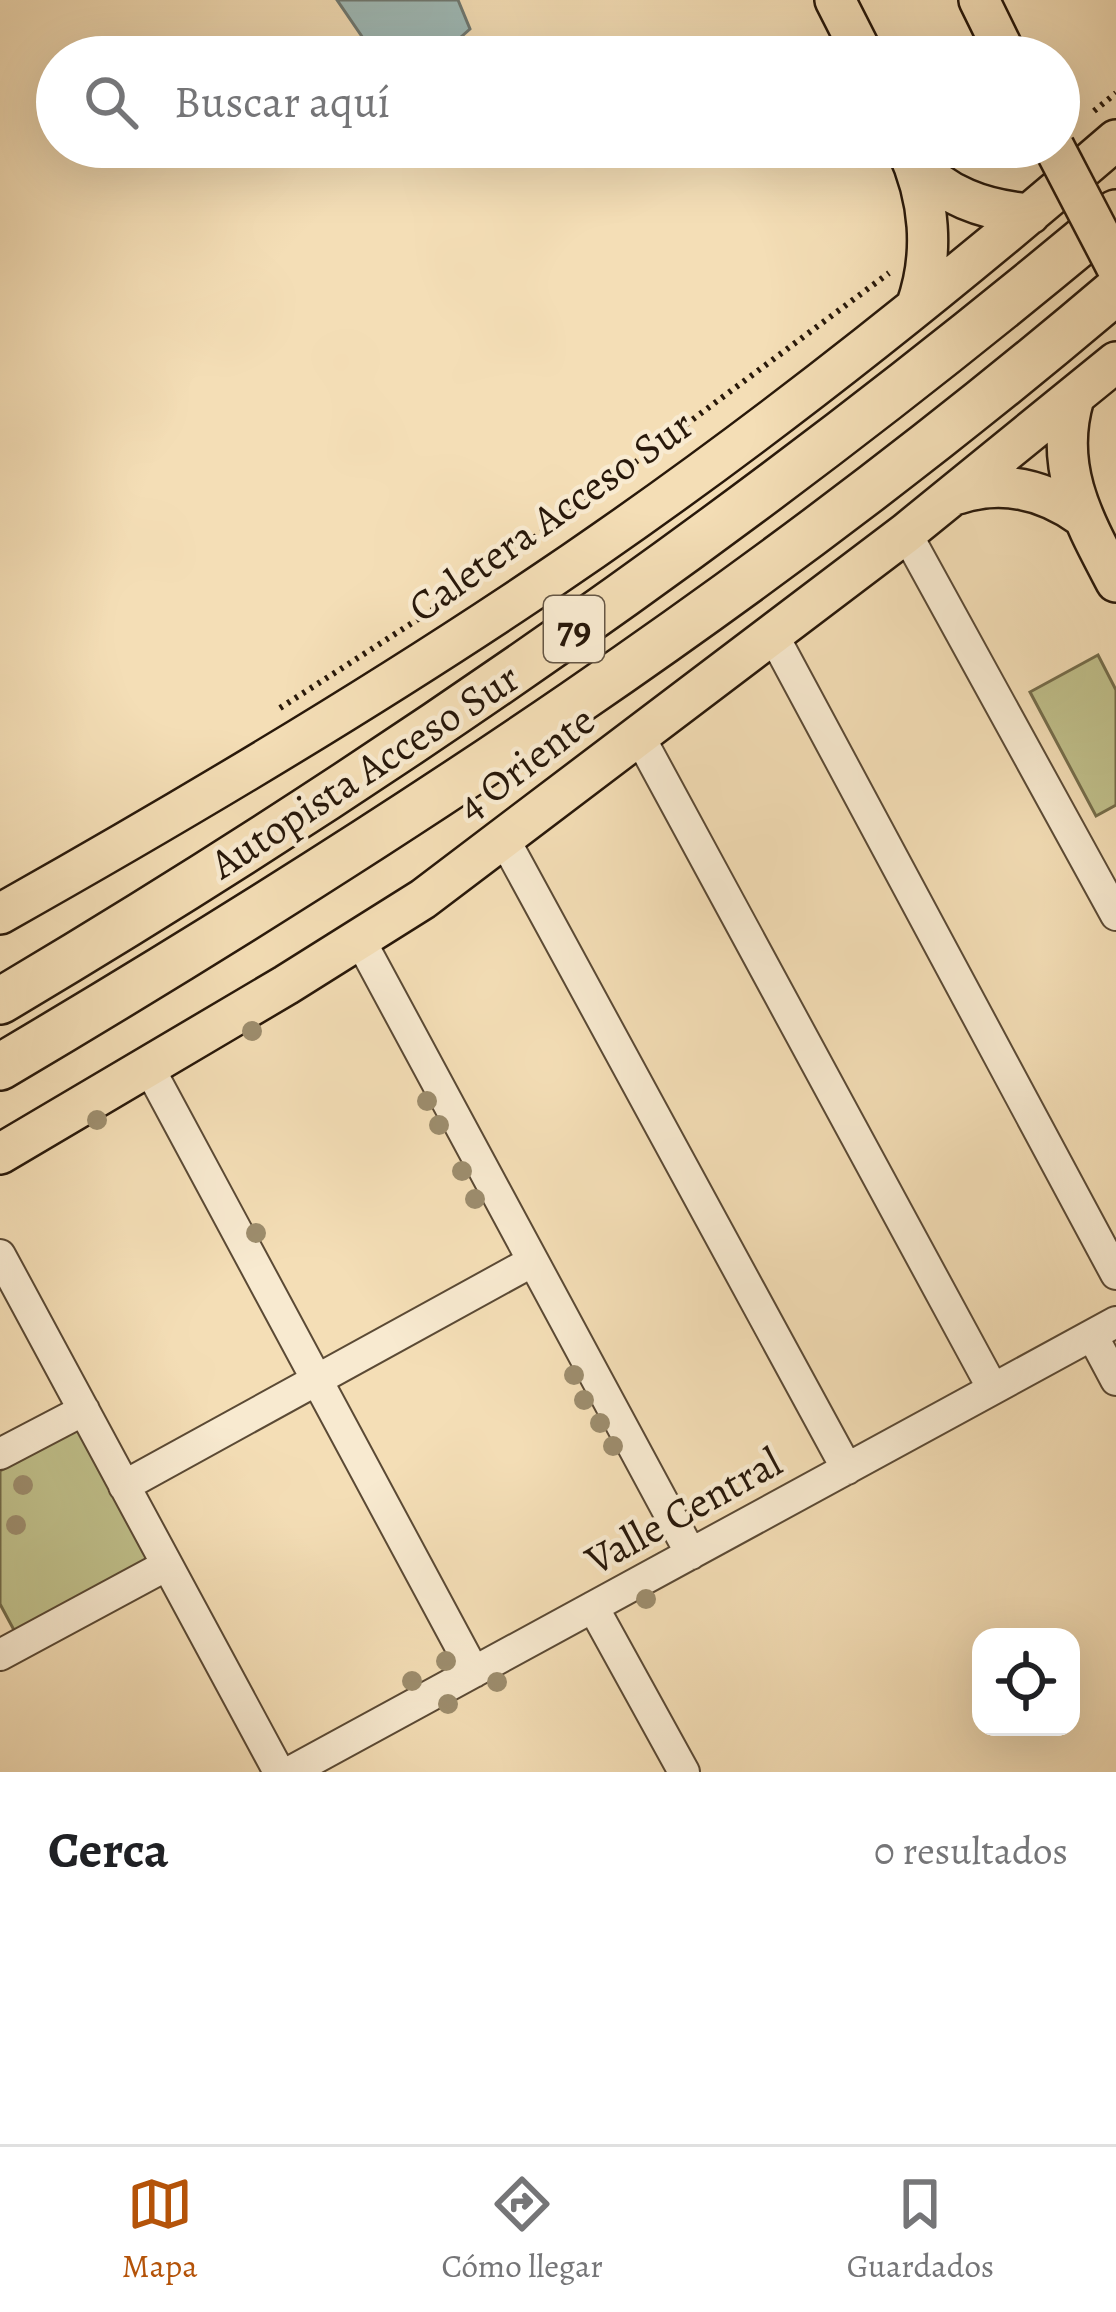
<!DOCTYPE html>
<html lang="es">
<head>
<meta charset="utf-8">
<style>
  :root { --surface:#fff; --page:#f6f6f6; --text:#202124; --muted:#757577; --line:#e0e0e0; --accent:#b45309 }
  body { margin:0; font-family:Alegreya,serif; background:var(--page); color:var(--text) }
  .controls { position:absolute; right:36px; bottom:36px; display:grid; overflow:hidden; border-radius:24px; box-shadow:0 12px 48px #0002 }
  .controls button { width:108px; height:108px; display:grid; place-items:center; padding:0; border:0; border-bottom:3px solid var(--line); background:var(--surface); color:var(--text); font:60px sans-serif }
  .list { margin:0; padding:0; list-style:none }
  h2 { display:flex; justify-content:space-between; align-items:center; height:156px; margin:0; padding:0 48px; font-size:51px }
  h2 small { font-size:39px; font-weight:400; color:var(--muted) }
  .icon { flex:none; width:66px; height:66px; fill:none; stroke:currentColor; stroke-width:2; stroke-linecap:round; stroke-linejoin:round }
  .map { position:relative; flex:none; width:1116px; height:1772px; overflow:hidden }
  .search { position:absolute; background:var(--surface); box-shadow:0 12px 48px #0002; left:36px; right:36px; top:36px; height:132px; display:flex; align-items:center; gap:30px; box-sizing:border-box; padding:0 42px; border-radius:66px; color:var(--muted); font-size:45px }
  .sheet { height:372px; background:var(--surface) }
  nav { display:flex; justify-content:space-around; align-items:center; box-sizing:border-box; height:168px; border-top:3px solid var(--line); background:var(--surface); font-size:33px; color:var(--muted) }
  nav a { display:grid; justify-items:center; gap:6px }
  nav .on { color:var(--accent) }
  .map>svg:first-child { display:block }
</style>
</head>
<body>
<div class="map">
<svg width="1116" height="1772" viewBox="0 0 1116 1772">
  <rect width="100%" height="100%" fill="#f4deb6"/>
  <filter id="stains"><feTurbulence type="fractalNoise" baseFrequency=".00167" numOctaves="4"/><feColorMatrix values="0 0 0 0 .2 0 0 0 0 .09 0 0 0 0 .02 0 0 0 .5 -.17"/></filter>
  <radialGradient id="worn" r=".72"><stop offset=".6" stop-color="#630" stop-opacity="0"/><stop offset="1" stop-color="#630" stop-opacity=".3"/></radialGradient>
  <path fill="#c0c08b" stroke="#746c4a" stroke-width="3" d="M 1098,655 L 1116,690 L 1116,805 L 1096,816 L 1030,692 Z
    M 77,1428 L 149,1558 L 15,1632 L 0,1604 L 0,1471 Z"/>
  <path fill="#9fbab7" stroke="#6f7972" stroke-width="3" d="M 337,0 L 458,0 L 470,29 C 441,58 415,57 376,57 Z"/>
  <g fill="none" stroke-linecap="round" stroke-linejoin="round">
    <g stroke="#5b4a35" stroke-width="34">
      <path id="minor" d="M 906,533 L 1116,915
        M 773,635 L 1116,1274
        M 639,736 L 993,1389
        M 504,839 L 847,1469
        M 360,940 L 691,1554
        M 148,1066 L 474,1672
        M 0,1255 L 279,1772
        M 1092,1335 L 1116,1380
        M 0,1454 L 84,1410
        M 124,1486 L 533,1261
        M 593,1607 L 684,1772
        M 0,1655 L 167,1565
        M 290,1772 L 1116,1322"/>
    </g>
    <g stroke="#28180a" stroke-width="44">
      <path id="major" d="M 835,0 L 864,57
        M 979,0 L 1007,57
        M 906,147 C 930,198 935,254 916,307
        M 912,160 C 944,196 983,210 1030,214
        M 1074,398 C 1053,468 1084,521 1116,582
        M 958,494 C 1003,479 1045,490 1083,517
        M 0,914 C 174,816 346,714 512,604 C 724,464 924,306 1116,140
        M 0,1154 L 286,985 L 423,899 L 906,533 L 1116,362"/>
    </g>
    <g stroke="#28180a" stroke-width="50">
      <path id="highway" d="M 0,1001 C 392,768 767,506 1116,213
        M 0,1067 C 390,836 770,586 1116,291"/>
    </g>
    <path stroke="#28180a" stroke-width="6" stroke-dasharray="3 6" stroke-linecap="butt" d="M 1094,111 L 1116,93
      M 280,708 L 468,587 L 889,273"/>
    <use href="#minor" stroke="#f8ead0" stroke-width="30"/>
    <use href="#major" stroke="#f4deb6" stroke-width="39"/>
    <use href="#highway" stroke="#f4deb6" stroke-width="45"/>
    <g stroke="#28180a" stroke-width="44" stroke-linecap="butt">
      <path id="major-bridge" d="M 1054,147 L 1116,266"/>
    </g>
    <use href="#major-bridge" stroke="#f4deb6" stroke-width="39"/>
  </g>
  <g fill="#9d8d6d">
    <circle cx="252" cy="1031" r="10"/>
    <circle cx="427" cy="1101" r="10"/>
    <circle cx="97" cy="1120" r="10"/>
    <circle cx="439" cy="1125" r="10"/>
    <circle cx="462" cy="1171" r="10"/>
    <circle cx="475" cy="1199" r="10"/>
    <circle cx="256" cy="1233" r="10"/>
    <circle cx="574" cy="1375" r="10"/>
    <circle cx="584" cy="1400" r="10"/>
    <circle cx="600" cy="1423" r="10"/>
    <circle cx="613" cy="1446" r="10"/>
    <circle cx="23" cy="1485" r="10"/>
    <circle cx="16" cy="1525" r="10"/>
    <circle cx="646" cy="1599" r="10"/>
    <circle cx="446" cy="1661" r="10"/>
    <circle cx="412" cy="1681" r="10"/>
    <circle cx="497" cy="1682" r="10"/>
    <circle cx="448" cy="1704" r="10"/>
  </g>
  <g text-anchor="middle" stroke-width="9" stroke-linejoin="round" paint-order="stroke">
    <rect fill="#f8ead0" stroke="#665745" stroke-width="3" x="544" y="596" width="60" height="66" rx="9"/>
    <g font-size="39" font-weight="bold" fill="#28180a">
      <text x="574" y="643">79</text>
    </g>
    <g font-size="42" fill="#28180a" stroke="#f8ead0">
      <text transform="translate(550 515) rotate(-35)" y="15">Caletera Acceso Sur</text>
      <text transform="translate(525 762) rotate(-37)" y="15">4 Oriente</text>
      <text transform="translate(364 770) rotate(-33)" y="15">Autopista Acceso Sur</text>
      <text transform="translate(683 1510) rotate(-29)" y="15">Valle Central</text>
    </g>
  </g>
  <rect width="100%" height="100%" filter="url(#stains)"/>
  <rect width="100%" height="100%" fill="url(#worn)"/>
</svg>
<div class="controls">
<button><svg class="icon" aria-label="locate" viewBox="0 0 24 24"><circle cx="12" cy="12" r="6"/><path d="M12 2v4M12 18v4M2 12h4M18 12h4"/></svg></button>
</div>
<div class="search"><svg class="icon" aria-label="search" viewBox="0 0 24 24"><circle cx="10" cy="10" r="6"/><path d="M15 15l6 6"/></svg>Buscar aquí</div>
</div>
<section class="sheet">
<h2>Cerca<small>0 resultados</small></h2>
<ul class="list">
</ul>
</section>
<nav>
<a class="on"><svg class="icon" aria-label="map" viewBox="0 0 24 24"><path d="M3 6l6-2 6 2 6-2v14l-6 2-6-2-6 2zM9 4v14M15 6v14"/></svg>Mapa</a>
<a><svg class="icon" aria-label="directions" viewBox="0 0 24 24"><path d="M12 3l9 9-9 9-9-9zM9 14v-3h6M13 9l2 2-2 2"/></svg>Cómo llegar</a>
<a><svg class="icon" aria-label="saved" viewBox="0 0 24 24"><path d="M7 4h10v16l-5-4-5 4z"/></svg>Guardados</a>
</nav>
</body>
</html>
